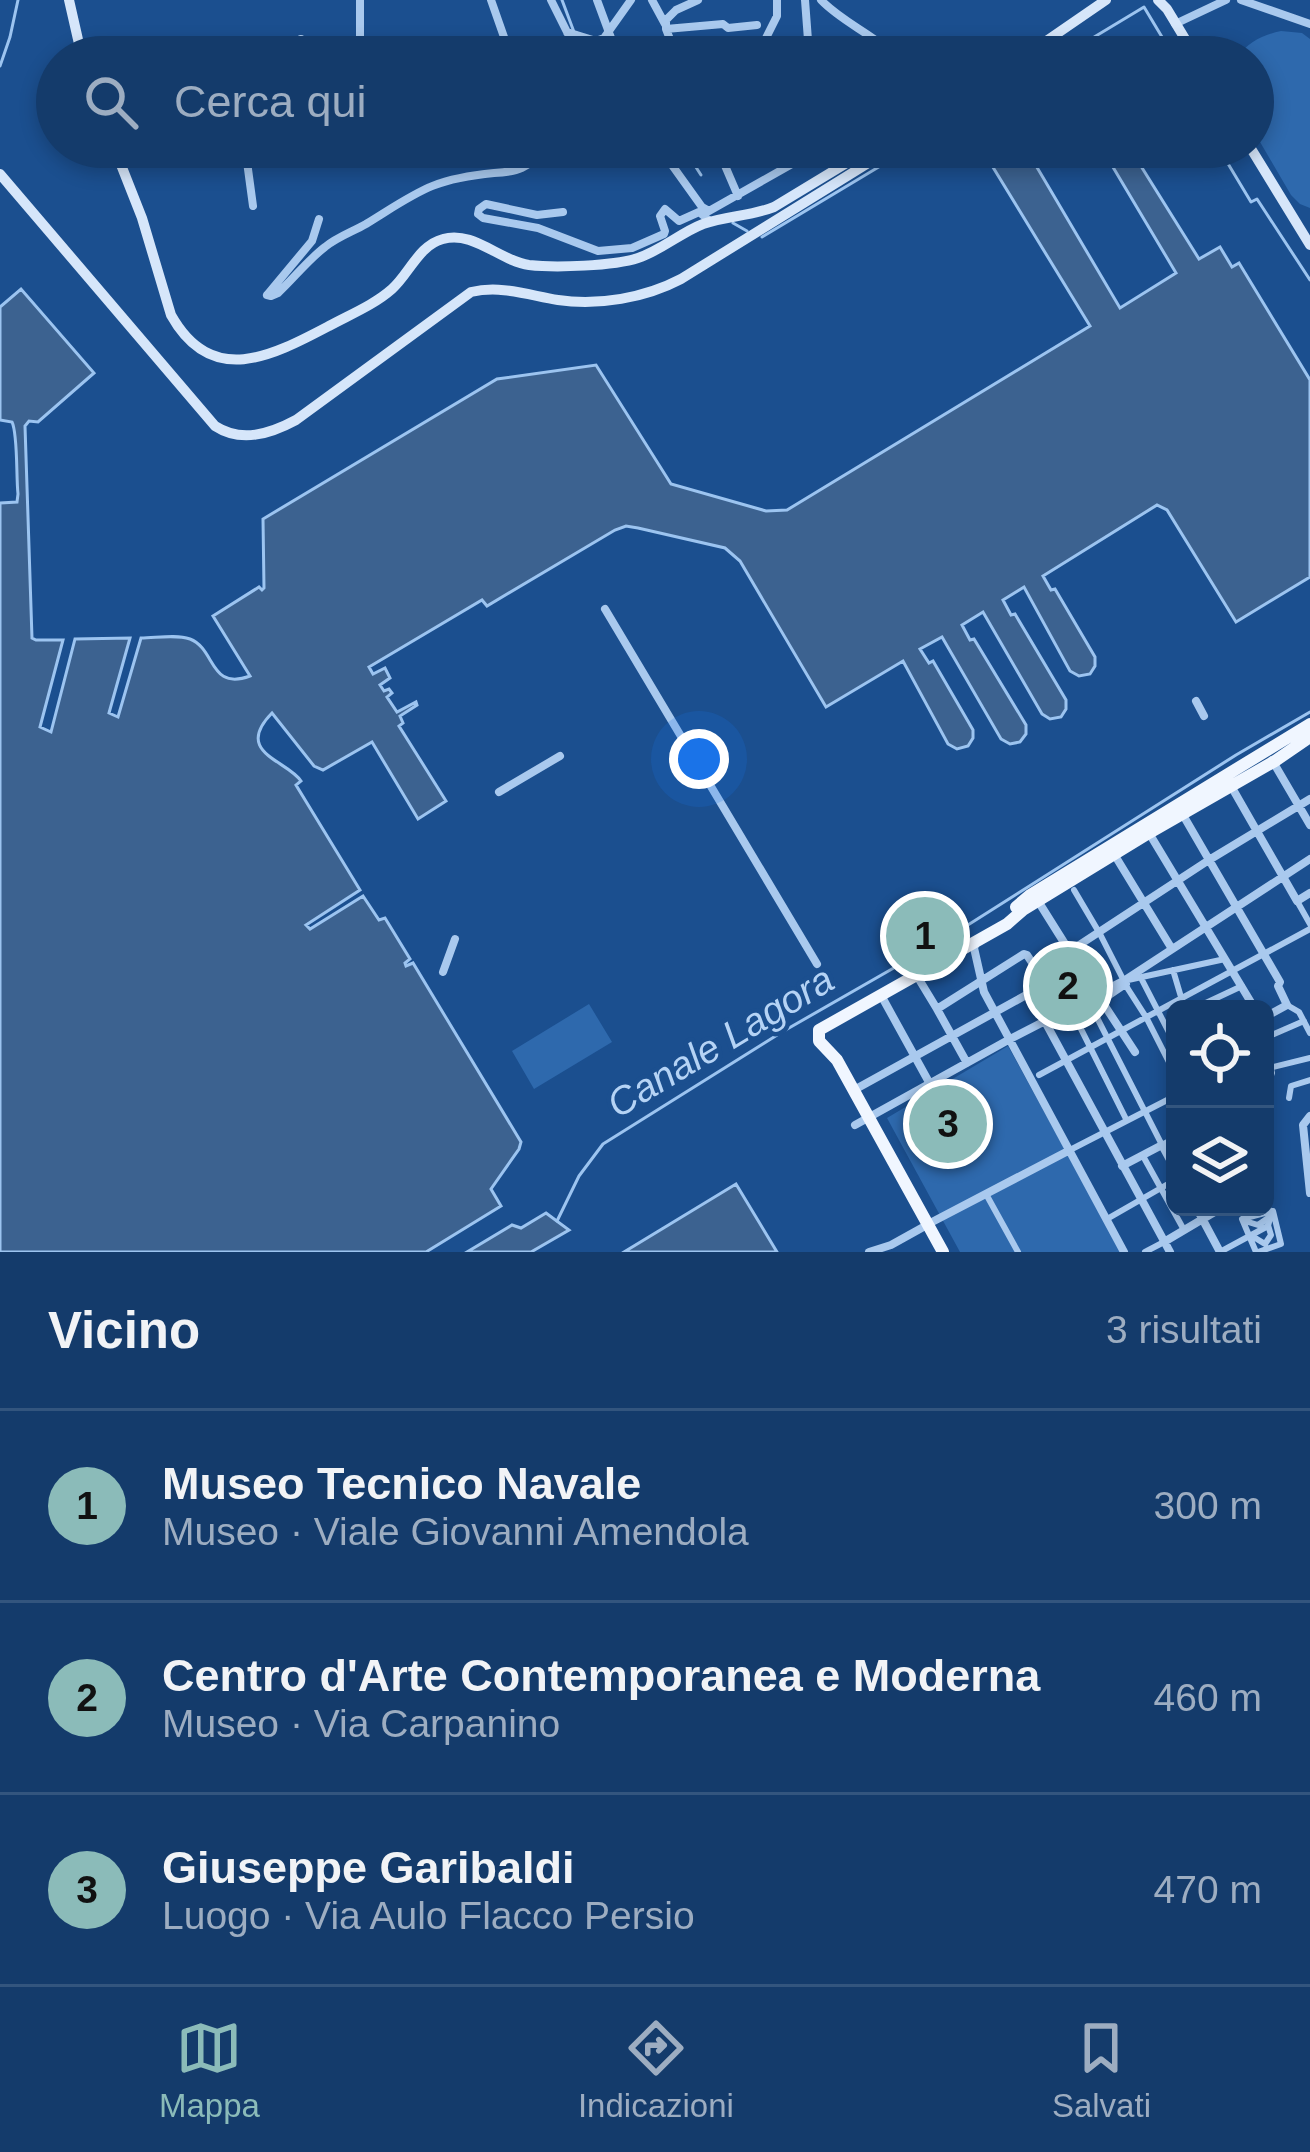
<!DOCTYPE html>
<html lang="it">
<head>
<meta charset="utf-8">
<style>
  :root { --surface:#143b6b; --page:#214673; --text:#f1f3f6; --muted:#9dadc1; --line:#33557e; --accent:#8bbbb9 }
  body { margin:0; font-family:Arial,sans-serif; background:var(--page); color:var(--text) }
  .controls { position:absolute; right:36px; bottom:36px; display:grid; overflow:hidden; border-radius:18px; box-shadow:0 6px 18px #0003 }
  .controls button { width:108px; height:108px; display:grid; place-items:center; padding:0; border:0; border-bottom:3px solid var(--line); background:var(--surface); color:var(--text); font:60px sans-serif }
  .you { position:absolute; left:699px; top:759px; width:42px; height:42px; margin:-30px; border:9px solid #fff; border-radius:50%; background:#1a73e8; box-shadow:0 0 0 18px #1a73e833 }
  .badge { display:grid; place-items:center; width:78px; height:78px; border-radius:50%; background:var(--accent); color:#111; font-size:39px; font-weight:700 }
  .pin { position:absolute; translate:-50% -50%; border:6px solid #fff; box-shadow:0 3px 12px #0006 }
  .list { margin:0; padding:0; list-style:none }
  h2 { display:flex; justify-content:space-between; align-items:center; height:156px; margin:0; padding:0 48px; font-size:51px }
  h2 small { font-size:39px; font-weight:400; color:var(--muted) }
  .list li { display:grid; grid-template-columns:78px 1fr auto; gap:36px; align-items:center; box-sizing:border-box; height:192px; padding:0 48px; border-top:3px solid var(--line) }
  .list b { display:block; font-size:45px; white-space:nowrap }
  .list p { margin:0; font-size:39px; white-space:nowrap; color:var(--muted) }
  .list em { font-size:39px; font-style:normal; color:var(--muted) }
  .icon { flex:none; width:66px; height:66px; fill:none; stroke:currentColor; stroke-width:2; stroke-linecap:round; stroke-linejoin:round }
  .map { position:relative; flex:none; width:1310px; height:1252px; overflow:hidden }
  .search { position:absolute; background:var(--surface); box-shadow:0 6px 18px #0003; left:36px; right:36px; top:36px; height:132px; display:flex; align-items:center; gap:30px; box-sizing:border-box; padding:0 42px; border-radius:66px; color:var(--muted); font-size:45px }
  .sheet { height:732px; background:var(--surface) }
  nav { display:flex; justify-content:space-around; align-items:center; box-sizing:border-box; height:168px; border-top:3px solid var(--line); background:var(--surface); font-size:33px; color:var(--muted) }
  nav a { display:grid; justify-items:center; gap:6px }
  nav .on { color:var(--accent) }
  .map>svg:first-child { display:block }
</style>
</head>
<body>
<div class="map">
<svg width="1310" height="1252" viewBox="0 0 1310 1252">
  <rect width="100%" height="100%" fill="#1b4f8f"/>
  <path fill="#2e69ad" d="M 1281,31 L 1302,33 L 1310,39 L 1310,208 L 1300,204 L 1291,195 L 1253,130 L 1253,57 L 1237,57 C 1249,42 1262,35 1281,31 Z
    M 589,1004 L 612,1042 L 534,1089 L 512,1051 Z
    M 1008,1046 L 1121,1252 L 960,1252 L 887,1118 Z"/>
  <path fill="#3c6290" stroke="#9cc4f0" stroke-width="3" d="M 989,147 L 1025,147 L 1120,308 L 1176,273 L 1101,147 L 1129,147 L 1199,259 L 1220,247 L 1232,267 L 1239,263 L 1310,380 L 1310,577 L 1236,622 L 1167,510 L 1157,505 L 1043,576 L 1051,590 L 1055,589 L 1095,657 L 1095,666 L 1090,674 L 1079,676 L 1070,671 L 1024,587 L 1003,600 L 1011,615 L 1015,614 L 1066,700 L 1066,709 L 1061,717 L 1050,719 L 1042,714 L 983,612 L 962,625 L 970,640 L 974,639 L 1026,725 L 1026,734 L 1020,742 L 1010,744 L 1001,739 L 942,637 L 920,649 L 929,663 L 933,661 L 973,730 L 973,738 L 968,746 L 957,749 L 948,744 L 903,661 L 826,707 L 740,561 L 725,548 L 638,528 L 626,526 L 615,530 L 487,606 L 482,600 L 369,667 L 373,674 L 385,668 L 390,678 L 380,685 L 384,691 L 389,689 L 392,693 L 387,697 L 397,712 L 416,702 L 417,705 L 400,716 L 403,723 L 399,726 L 446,801 L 418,819 L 372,742 L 323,770 L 314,766 L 272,713 C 233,753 287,760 301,781 L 296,785 L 360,890 L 306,925 L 310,929 L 363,896 L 379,920 L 385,918 L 410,959 L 405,963 L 406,966 L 413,963 L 521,1142 L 519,1149 L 491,1189 L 501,1206 L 426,1252 L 0,1252 L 0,503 L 17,502 L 18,494 C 16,477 18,434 12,422 L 0,420 L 0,307 L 21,289 L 94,373 L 38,422 L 29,421 L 25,426 L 32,638 L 36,640 L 63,640 L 40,727 L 51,732 L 75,639 L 130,638 L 109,713 L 118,717 L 141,638 C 156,638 176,634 190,639 C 216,649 209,691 250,676 L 213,616 L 259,587 L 262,590 L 264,588 L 263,519 L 497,379 L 596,365 L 671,484 L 766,511 L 787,510 L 1090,326 L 991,164 Z
    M 736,1184 L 777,1252 L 624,1252 Z
    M 546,1213 L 569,1230 L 531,1252 L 467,1252 L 512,1225 L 521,1228 Z"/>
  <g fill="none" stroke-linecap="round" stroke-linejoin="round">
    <path stroke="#9cc4f0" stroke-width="3" d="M 562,0 L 574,32
      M 585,41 L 614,57
      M 1061,57 L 1144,7 L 1174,57
      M 0,66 L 10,37 L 18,0
      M 683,147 L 701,175
      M 1218,147 L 1251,202 L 1257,199 L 1310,280
      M 733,223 L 747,231
      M 762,237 L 912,147
      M 557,1221 L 579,1176 L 603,1144 L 782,1032 L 960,930 L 1236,755 L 1310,712"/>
    <path stroke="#a9c9ee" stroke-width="6" d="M 1074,890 L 1100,934 L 1128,989 L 1146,1017 L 1175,1074
      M 1297,901 L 1310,924
      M 1173,970 L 1181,997
      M 1141,978 L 1175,1044
      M 1128,980 L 1225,959
      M 1046,984 L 1051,984 L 1066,1010 L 1073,1013 L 1126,1119
      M 1088,1000 L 1162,1145 L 1175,1138
      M 1102,1001 L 1127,984
      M 1287,1005 L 1299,1012 L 1310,1033
      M 1193,1009 L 1242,986
      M 1265,1038 L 1304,1021
      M 1265,1042 L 1272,1073 L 1265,1091
      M 1265,1069 L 1310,1058
      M 1039,1075 L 1310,929
      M 1289,1098 L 1291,1086 L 1310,1080
      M 1070,1150 L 1175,1096
      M 1143,1156 L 1184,1230
      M 986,1194 L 1018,1252
      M 1107,1219 L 1175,1180
      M 1245,1221 L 1258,1225 L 1268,1218
      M 1252,1236 L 1265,1244 L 1271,1235 L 1268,1225
      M 1145,1252 L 1164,1242
      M 1220,1252 L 1268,1226 L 1270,1218 L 1265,1189
      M 1256,1252 L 1242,1219 L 1273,1211 L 1281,1244 L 1258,1252"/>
    <path stroke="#a9c9ee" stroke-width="8" d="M 491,0 L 511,57
      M 551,0 L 575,48 L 584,57
      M 597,0 L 614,46 L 625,57
      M 652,0 L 665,24
      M 821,0 C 843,23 874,34 895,57
      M 1241,0 L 1310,24
      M 1175,24 L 1226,0
      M 666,29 L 723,24 L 728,28 L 757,25
      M 567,32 L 596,41 L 604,38 L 631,0
      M 674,52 L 722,47
      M 292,57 L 302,51 L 301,39
      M 360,57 L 360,0
      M 638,57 L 673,49
      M 677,57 L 666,29 L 666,20 L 676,10 L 698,0
      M 767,57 L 764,42 L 777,16 L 777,0
      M 800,57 L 808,40 L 805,0
      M 853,57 L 881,44
      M 245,147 L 253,206
      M 659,147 L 702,207 L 709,211 L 822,147
      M 717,147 L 738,196
      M 563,212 L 537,215 L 486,204 L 479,209 L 478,214 L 483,218 L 538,228 L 598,251 L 632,248 L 664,234 L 665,231 L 660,216 L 665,209 L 679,221 L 699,212 L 710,221
      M 267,295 L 271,296 L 278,293 C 294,278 308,260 325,247 C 337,237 352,232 366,224 C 418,192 431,179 494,173 C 515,172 533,169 538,147
      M 267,295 L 312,241 L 319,219
      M 605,609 L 817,964
      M 1196,701 L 1204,716
      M 1272,760 L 1310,825
      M 1231,786 L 1297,901 L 1310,893
      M 499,792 L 560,756
      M 1183,815 L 1280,982 L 1278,986 L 1287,1005 L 1265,1017
      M 1149,833 L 1255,1009
      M 1114,854 L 1172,949
      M 1038,901 L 1070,952
      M 976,943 L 974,948 L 984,992 L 1124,1252
      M 443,972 L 455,939
      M 1038,972 L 1209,860 L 1310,799
      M 1030,994 L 1170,1252
      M 1097,994 L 1135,1052
      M 882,997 L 930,1084
      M 937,1009 L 967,1063
      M 854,1090 L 1046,984 L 1027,955 L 1024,954 L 937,1009 L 917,976
      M 1310,1116 L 1303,1125 L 1310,1193
      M 855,1125 L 1010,1039 L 1125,980 L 1310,859
      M 1122,1166 L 1162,1145 L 1175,1169
      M 1196,1207 L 1220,1252
      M 932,1222 L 1070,1150
      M 1164,1242 L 1223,1207
      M 869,1252 L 891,1245 L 927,1225"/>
    <path stroke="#d6e6fa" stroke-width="10" d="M 69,0 L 82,57
      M 1158,0 L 1167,9 L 1196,57
      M 1023,57 L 1106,0
      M 114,147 L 142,218 L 171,315 C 212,388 272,356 329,326 C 349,315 374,305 392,289 C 409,274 419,245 443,239 C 473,230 500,261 529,265 C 555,268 614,266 638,258 C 662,250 680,233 703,224 C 726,216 751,216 774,207 L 873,147
      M 1250,147 L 1310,245
      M 0,174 L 215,426 C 241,443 270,434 296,420 L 471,292 C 501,285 528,295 558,300 C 598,306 645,298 681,279 L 894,147"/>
    <path stroke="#f0f6ff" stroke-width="12" d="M 1016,907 L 1030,895 L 1310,724
      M 943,1252 L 837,1060 L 819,1041 L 819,1030 L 1007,924 L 1023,910 L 1149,833 L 1275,761 L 1310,737"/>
  </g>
  <g text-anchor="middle" stroke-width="9" stroke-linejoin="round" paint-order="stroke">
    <g font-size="39" font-style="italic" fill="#b5d3f5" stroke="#1b4f8f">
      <text transform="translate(720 1041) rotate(-31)" y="14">Canale Lagora</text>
    </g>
  </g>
</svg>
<div class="controls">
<button><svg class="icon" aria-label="locate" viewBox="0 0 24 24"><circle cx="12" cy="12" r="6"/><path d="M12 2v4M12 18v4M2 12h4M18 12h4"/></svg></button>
<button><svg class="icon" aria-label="layers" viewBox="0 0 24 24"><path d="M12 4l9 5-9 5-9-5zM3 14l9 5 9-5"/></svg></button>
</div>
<div class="you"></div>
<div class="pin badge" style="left:925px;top:936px">1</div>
<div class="pin badge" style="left:1068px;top:986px">2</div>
<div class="pin badge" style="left:948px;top:1124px">3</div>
<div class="search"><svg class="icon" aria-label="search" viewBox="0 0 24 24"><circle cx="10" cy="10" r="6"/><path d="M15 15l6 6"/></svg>Cerca qui</div>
</div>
<section class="sheet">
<h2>Vicino<small>3 risultati</small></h2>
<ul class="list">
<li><span class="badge">1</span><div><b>Museo Tecnico Navale</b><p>Museo · Viale Giovanni Amendola</p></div><em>300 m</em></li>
<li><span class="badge">2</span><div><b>Centro d'Arte Contemporanea e Moderna</b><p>Museo · Via Carpanino</p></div><em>460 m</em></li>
<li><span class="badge">3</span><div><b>Giuseppe Garibaldi</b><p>Luogo · Via Aulo Flacco Persio</p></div><em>470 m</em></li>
</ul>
</section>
<nav>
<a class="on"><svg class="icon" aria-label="map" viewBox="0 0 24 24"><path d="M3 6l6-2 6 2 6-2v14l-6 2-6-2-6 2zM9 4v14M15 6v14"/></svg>Mappa</a>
<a><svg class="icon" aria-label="directions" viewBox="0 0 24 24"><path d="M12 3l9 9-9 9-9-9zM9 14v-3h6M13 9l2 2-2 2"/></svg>Indicazioni</a>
<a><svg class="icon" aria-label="saved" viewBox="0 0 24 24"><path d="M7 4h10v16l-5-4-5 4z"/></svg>Salvati</a>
</nav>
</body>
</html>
